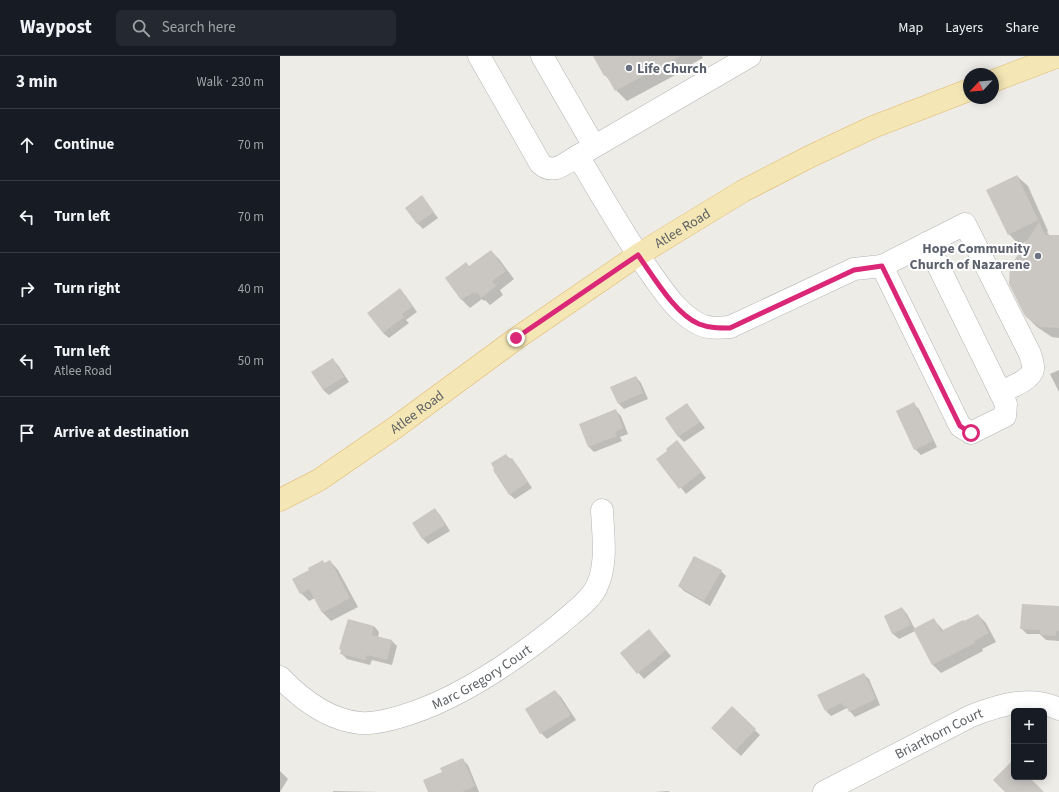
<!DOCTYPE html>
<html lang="en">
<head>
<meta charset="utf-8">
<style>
  :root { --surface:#171b24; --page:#242831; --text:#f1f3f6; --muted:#9ea1a6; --line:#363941 }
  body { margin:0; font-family:"Source Sans 3",sans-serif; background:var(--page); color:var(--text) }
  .controls { position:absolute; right:12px; bottom:12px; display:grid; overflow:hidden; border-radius:6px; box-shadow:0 2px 10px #0003 }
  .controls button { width:36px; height:36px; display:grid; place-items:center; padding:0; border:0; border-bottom:1px solid var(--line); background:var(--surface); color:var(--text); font:20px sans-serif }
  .compass { position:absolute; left:683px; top:12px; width:36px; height:36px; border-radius:50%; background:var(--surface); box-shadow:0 2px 10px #0003; rotate:244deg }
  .stop { position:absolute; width:12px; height:12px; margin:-9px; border:3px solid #db2777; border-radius:50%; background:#fff }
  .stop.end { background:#db2777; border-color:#fff; box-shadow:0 1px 4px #0008 }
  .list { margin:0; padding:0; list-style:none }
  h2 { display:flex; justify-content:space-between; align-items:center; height:52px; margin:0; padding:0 16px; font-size:17px }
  h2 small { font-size:13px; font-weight:400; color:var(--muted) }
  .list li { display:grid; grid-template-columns:26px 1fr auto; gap:12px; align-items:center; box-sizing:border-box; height:72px; padding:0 16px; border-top:1px solid var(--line) }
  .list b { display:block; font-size:15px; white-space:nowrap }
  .list p { margin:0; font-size:13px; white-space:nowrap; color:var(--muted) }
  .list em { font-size:13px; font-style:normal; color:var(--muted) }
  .icon { flex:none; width:22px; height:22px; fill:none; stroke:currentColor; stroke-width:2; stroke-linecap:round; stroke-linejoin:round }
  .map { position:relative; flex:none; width:779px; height:736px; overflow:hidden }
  header { display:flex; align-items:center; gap:24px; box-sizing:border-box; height:56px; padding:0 20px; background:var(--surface); border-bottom:1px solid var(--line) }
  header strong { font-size:19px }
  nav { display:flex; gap:22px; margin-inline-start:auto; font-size:14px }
  .search { width:280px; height:36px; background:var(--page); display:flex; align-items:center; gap:10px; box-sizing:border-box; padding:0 14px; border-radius:6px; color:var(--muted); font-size:15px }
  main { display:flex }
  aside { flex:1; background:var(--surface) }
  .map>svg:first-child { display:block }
</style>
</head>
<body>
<header>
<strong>Waypost</strong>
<div class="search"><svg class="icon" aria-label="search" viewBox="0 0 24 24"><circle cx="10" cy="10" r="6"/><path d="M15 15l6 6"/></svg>Search here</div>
<nav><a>Map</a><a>Layers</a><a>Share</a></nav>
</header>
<main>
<aside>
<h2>3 min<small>Walk · 230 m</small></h2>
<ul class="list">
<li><svg class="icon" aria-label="ahead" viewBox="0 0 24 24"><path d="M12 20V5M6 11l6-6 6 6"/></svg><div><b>Continue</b></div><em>70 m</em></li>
<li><svg class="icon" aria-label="left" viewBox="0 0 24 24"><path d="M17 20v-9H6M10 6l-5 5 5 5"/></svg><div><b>Turn left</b></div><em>70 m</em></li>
<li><svg class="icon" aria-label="right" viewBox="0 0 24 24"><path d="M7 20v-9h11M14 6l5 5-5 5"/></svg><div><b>Turn right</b></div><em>40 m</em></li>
<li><svg class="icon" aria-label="left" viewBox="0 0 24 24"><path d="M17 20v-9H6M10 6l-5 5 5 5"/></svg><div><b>Turn left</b><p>Atlee Road</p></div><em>50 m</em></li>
<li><svg class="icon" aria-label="arrive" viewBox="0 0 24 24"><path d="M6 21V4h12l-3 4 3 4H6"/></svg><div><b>Arrive at destination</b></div></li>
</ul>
</aside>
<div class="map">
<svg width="779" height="736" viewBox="0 0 779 736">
  <rect width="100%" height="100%" fill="#eeece7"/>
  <path fill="#0003" d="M 314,0 L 422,0 L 423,2 L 401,14 L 401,16 L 347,45 L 336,34 L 331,26 L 325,19 Z
    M 737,120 L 748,130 L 768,175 L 767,176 L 770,180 L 779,180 L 779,282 L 772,281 L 757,271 L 746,260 L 748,185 L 739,189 L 729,178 Z
    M 142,141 L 158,162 L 143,173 L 137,167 Z
    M 211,195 L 219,203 L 234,223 L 220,234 L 223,239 L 210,249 L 205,244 L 204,245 L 202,243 L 190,252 L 182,244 L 166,222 L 189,211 Z
    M 125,239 L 137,256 L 126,264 L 129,267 L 109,282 L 103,277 Z
    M 53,304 L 58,309 L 69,326 L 49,339 L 43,334 Z
    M 779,314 L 779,336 L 770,318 Z
    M 356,321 L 361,327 L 368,343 L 344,353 L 339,348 Z
    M 407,348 L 425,372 L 404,386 L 399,381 L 386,363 Z
    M 634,348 L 639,353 L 657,391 L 641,399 L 635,393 Z
    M 335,354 L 341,360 L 348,378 L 340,381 L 342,385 L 314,396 L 309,391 L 300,369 Z
    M 397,385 L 426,422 L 406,438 L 378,403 L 388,395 Z
    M 226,399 L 237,409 L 252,432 L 235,443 L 229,438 Z
    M 155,453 L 160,459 L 170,475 L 148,488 L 143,483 L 133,467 Z
    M 42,505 L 45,508 L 50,505 L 58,514 L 78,551 L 51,565 L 43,557 L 35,542 L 29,545 L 21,537 L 30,514 Z
    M 441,515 L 446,520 L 430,550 L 404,535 L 399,530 Z
    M 779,551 L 779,585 L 766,584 L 760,578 L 747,578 L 741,572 Z
    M 622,552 L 627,558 L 635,573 L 654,564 L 664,575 L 698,559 L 706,567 L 716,586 L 702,593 L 703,595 L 661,617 L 653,609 L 635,575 L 619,583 L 613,578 L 605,561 Z
    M 94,570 L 99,576 L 98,581 L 112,585 L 117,590 L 112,609 L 92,604 L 90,609 L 67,603 L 61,597 Z
    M 369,574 L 391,600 L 364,623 L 341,597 Z
    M 583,618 L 589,623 L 600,649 L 575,661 L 567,652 L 551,660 L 546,655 Z
    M 275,635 L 281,641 L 296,664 L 267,683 L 261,677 L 246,654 Z
    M 452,652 L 480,679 L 461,700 L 438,678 Z
    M 182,703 L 188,709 L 199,736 L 150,736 L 163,716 Z
    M 0,715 L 8,723 L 0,736 Z
    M 53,735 L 100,736 L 53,736 Z
    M 388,735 L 390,736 L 375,736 Z"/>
  <path fill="#cac7c3" d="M 313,0 L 401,0 L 335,35 L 326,19 L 324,20 Z
    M 737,119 L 758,164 L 728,179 L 706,134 Z
    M 142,139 L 154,156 L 137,168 L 125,152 Z
    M 759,166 L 765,179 L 779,179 L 779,272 L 760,271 L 745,260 L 729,228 L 730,211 Z
    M 211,194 L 226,215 L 212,225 L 216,230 L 201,242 L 197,236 L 195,238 L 194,236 L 181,244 L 165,222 L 186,206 L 189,210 Z
    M 120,232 L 133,250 L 122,258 L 124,261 L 103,277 L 87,257 Z
    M 53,302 L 64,321 L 43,334 L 31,316 Z
    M 356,320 L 363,337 L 338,348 L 330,331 Z
    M 634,346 L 653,385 L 634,394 L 616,355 Z
    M 407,347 L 420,366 L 398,381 L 385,362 Z
    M 336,353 L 343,372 L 335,376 L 337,380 L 308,391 L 299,368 Z
    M 397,384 L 422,416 L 399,433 L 376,403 L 387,395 L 386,393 Z
    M 226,398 L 229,403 L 232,402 L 248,426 L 229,439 L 213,414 L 214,413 L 211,407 Z
    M 155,452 L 165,469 L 142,483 L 132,467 Z
    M 414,500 L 442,514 L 424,545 L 398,530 Z
    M 43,504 L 44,507 L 50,504 L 70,542 L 42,557 L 29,533 L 20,538 L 12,523 L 29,514 L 28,512 Z
    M 742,548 L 779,550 L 779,575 L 776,575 L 776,580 L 760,579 L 760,574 L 740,573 Z
    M 622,551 L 631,569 L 612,578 L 604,560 Z
    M 698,558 L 709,577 L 694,585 L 695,587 L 652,609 L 633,573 L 654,562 L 661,575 L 683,564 L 684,565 Z
    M 68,563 L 94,570 L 92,579 L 112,584 L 107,604 L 87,599 L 85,604 L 60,598 L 61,594 L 59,593 Z
    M 369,573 L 386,594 L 357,618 L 340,597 Z
    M 584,617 L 596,643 L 569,656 L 566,650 L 564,651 L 562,647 L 545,655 L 537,639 Z
    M 275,634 L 291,659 L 260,678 L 245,653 Z
    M 452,650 L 476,673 L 455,695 L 431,672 Z
    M 183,702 L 195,730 L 182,736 L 148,736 L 143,724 L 162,716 L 160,712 Z
    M 734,703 L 734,721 L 749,721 L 764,736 L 725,736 L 713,724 Z"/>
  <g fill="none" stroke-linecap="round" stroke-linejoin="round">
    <g stroke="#b2b4b7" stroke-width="23">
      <g id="minor">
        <path d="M 199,0 L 260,107 C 273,120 285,107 298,100"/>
        <path d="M 262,0 L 314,90"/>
        <path d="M 470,0 L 298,100 C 322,140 345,181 372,219 C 385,237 397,256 417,267 C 427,273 439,272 450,271 L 574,213 L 602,210 L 685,168 L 750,298 C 751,302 754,309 753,313 C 752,324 729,332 720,336"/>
        <path d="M 602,210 L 680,370 L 691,377 L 725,360 L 726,348 L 647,187"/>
        <path id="s1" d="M 0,621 C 21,643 49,664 80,667 C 93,668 106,665 119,661 C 176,645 234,605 280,568 C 292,557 308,547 316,532 C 328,509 323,479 322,454"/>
        <path id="s2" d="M 544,736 L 691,660 C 719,649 751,639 779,653"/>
      </g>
    </g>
    <g stroke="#e0b96e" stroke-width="23">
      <g id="major">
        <path d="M 713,25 L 779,0"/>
        <path id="s3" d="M 0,444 L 39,424 L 116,371 L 237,282 L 358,199 L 463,135 L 531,100 L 593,71 L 689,34"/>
      </g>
    </g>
    <use href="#minor" stroke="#fff" stroke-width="22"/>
    <use href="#major" stroke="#f5e7b5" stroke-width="22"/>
  </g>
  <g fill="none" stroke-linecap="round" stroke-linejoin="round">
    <path stroke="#db2777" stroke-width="5" d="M 236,282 L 358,199 C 373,220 395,258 419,268 C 429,272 439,272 450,272 L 574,214 L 602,210 L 680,370 L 691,377"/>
  </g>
  <g fill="#6b7280" stroke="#fff" stroke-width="1.5">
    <circle cx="349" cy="12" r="4"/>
    <circle cx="758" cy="200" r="4"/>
  </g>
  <g text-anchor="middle" stroke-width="4" stroke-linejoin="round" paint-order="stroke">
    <g font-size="14" font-weight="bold" fill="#5b616d" stroke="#fff" text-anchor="start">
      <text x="357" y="17">Life Church</text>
      <text x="750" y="197" text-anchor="end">Hope Community<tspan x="750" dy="16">Church of Nazarene</tspan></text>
    </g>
    <g font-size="14" fill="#5e6265" stroke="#fff">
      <text dy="5" stroke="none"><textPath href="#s3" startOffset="486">Atlee Road</textPath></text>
      <text dy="5" stroke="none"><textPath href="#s3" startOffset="163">Atlee Road</textPath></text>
      <text dy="5" stroke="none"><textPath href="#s1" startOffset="226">Marc Gregory Court</textPath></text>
      <text dy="5" stroke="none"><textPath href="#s2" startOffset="129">Briarthorn Court</textPath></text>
    </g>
  </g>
</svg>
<div class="controls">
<button>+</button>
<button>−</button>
</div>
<svg class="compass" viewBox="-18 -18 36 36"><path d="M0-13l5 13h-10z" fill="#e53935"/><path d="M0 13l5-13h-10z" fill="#9ea1a6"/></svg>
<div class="stop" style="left:691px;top:377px"></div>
<div class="stop end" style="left:236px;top:282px"></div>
</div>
</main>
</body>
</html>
